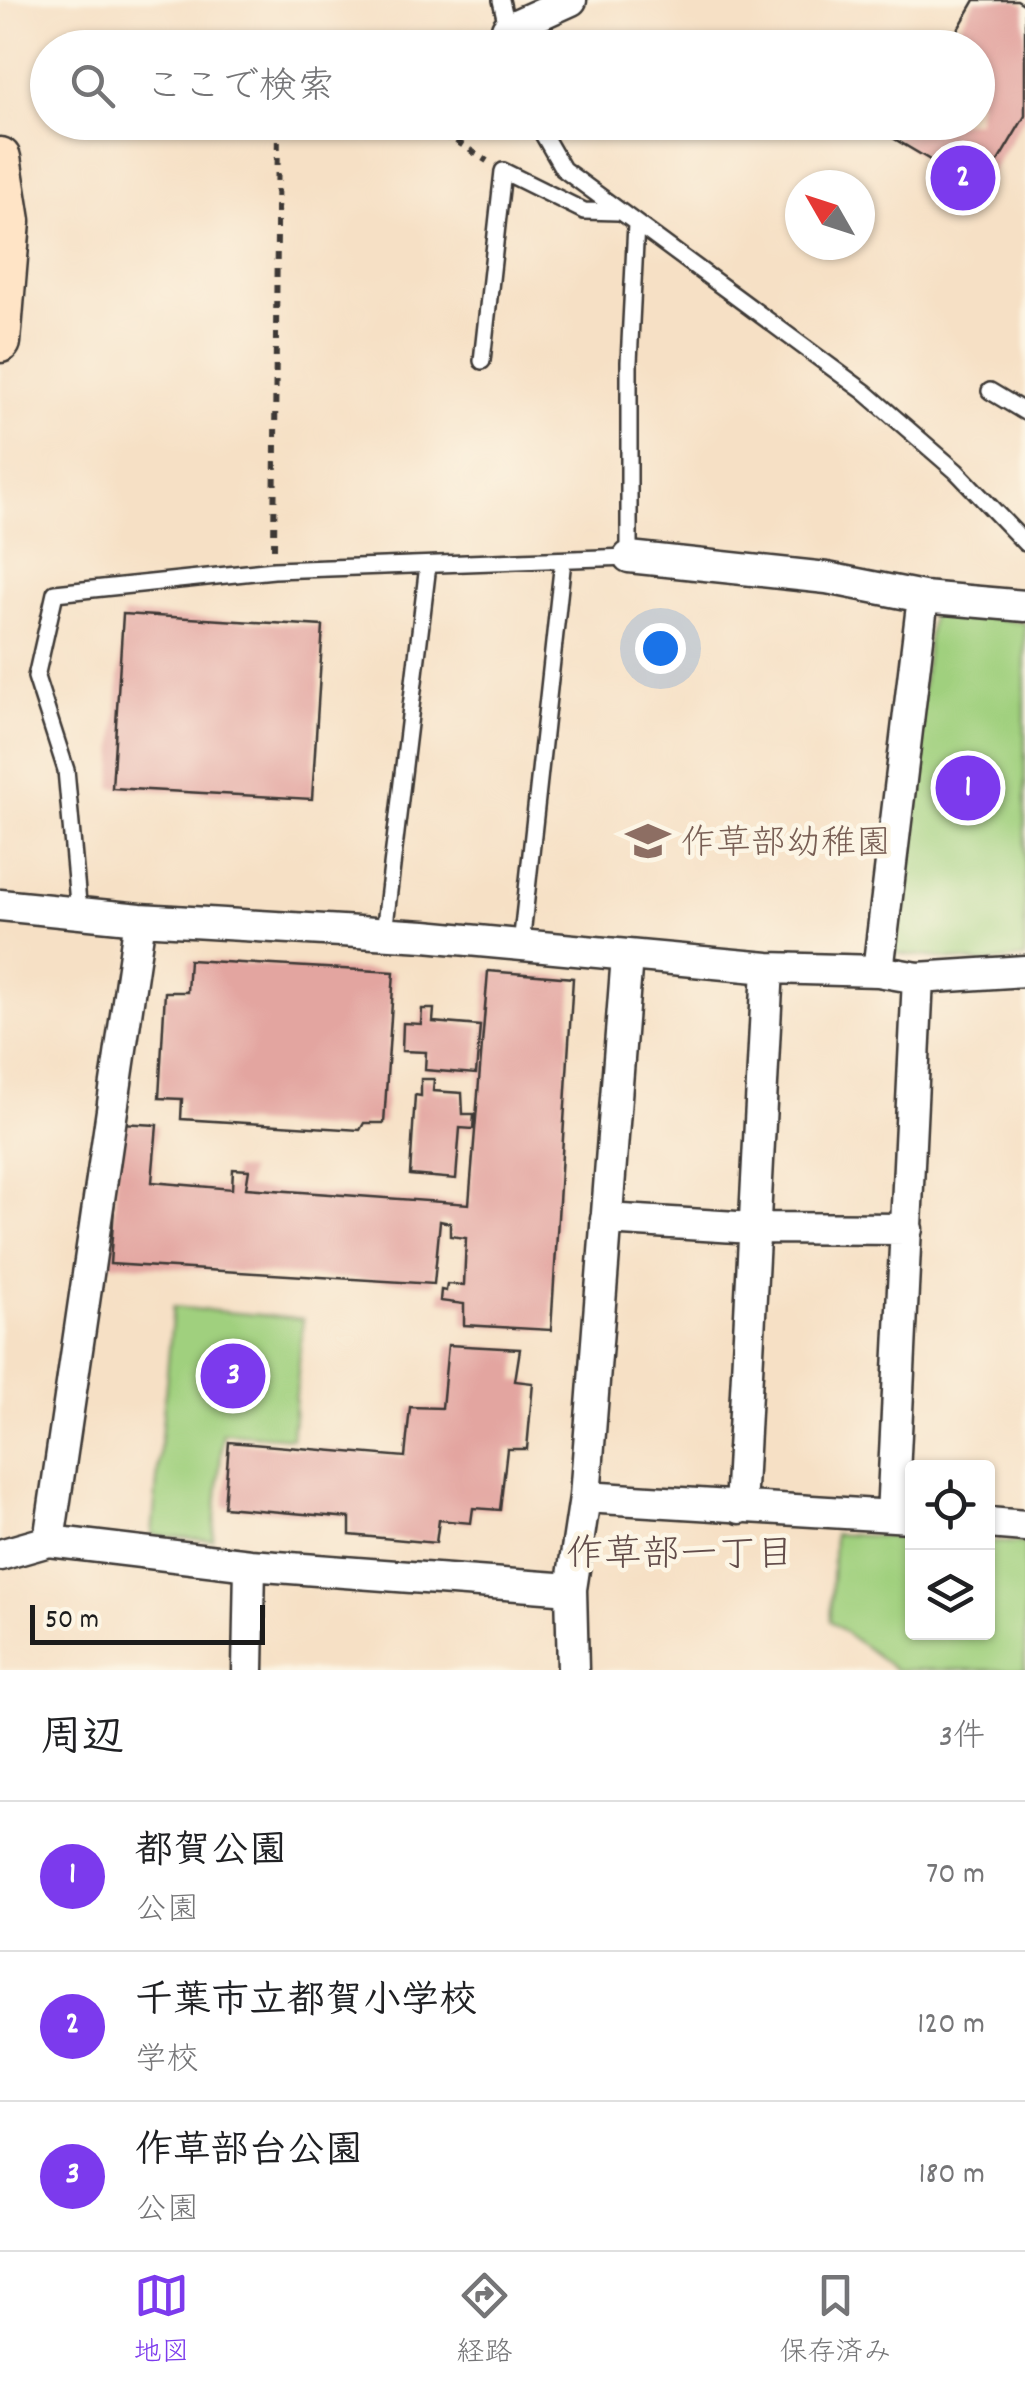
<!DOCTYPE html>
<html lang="ja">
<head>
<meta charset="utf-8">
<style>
  :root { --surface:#fff; --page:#f2f2f2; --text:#202124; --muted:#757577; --line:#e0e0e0; --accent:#7c3aed }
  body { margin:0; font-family:Dekko,"Klee One",sans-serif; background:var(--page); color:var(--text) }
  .controls { position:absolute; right:30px; bottom:30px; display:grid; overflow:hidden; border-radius:10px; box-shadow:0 2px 8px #0004 }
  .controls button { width:90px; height:90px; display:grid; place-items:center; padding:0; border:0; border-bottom:2px solid var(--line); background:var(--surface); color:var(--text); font:50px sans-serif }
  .compass { position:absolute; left:785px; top:170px; width:90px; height:90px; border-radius:50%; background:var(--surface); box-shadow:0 2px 8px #0004; rotate:309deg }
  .scale { position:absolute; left:30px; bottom:25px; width:235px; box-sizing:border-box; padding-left:10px; border:5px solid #1c1c1c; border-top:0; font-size:28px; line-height:35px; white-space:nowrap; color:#1c1c1c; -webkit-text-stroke:8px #fcf5e5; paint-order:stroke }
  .you { position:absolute; left:660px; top:648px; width:35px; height:35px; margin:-25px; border:8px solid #fff; border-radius:50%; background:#1a73e8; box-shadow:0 0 0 15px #1a73e833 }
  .badge { display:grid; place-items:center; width:65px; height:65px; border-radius:50%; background:var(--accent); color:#fff; font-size:32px; font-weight:700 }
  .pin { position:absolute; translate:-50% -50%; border:5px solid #fff; box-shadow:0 2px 10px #0006 }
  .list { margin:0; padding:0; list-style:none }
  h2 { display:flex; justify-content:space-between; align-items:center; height:130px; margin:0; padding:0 40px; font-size:42px }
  h2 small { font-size:32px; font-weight:400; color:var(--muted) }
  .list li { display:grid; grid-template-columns:65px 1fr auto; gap:30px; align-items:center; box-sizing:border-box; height:150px; padding:0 40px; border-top:2px solid var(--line) }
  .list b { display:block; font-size:38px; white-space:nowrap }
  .list p { margin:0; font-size:32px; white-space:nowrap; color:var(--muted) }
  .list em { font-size:32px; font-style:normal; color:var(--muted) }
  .icon { flex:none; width:55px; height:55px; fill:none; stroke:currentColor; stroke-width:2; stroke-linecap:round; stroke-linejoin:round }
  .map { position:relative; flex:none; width:1025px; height:1670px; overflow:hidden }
  .search { position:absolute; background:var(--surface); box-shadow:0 2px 8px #0004; left:30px; right:30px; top:30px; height:110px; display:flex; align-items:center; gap:25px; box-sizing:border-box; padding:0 35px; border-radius:55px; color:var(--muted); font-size:38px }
  .sheet { height:580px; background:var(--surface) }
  nav { display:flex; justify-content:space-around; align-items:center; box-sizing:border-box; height:140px; border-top:2px solid var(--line); background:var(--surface); font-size:28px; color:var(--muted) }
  nav a { display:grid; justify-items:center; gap:5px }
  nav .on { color:var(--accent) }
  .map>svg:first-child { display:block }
</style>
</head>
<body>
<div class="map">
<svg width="1025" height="1670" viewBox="0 0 1025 1670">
  <rect width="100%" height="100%" fill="#fcf5e5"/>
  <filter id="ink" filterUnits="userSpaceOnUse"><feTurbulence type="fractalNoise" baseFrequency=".01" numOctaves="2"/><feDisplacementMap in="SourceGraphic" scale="20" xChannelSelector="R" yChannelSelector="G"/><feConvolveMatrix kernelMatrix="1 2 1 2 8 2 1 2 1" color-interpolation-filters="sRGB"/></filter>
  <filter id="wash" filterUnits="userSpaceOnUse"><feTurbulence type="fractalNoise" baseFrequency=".0048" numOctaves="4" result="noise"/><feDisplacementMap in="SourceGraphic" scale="40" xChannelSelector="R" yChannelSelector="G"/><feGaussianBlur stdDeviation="2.25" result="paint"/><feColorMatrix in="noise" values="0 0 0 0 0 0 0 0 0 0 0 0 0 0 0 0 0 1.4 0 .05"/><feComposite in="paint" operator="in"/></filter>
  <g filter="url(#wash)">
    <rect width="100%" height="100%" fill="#f6e0c5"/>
    <path fill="#a0d07e" stroke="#5e764d" stroke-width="2.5" d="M 932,607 L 1025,623 L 1025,958 L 984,963 L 891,953 Z
      M 173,1307 L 303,1319 L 292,1438 L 223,1433 L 213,1540 L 152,1535 Z
      M 834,1534 L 912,1538 L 912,1632 L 988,1632 L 988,1542 L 1025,1543 L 1025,1670 L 896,1670 L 830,1621 Z"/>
    <g id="blocks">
      <path fill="#e3a5a0" d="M 975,0 L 1017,0 L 1025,5 L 1025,116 L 981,190 L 893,138 L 903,122 L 978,122 L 978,48 L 947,48 Z
        M 123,614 L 323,626 L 312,799 L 112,788 Z
        M 189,960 L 394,972 L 384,1123 L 364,1123 L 360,1130 L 181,1119 L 182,1099 L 159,1098 L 165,992 L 187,992 Z
        M 488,971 L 573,978 L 551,1330 L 464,1325 L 464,1304 L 440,1301 L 441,1290 L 446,1291 L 447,1284 L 464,1285 L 466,1238 L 450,1236 L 450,1223 L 440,1221 L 434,1284 L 110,1264 L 120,1123 L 157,1125 L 152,1182 L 232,1189 L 233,1169 L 249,1170 L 246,1188 L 469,1204 Z
        M 422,1009 L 434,1009 L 433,1022 L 480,1026 L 476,1074 L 425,1070 L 426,1052 L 402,1051 L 403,1023 L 421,1024 Z
        M 421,1079 L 434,1079 L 433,1091 L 462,1093 L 463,1114 L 474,1114 L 473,1129 L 460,1128 L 456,1179 L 410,1175 L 415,1095 L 421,1096 Z
        M 448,1345 L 520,1349 L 515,1381 L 533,1383 L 527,1449 L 507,1449 L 500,1510 L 473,1508 L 471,1523 L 439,1520 L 436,1543 L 350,1535 L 350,1518 L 224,1507 L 229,1442 L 405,1457 L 410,1407 L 442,1408 Z"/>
    </g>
  </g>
  <g filter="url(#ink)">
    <use href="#blocks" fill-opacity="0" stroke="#3d3935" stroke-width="2.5"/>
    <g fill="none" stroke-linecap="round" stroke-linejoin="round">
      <g stroke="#3d3935" stroke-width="20">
        <path id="lane" d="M 501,0 L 512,48
          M 536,122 L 563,169 L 865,392 L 956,471 L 1025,543
          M 482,361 L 503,171 L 584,211 L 618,212
          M 990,391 L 1025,412
          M 79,914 L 66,770 L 36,677 L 55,593 L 274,570 L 629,557 L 629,362 L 636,224
          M 384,933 L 428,565
          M 521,945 L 563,560"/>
      </g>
      <g stroke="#3d3935" stroke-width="35">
        <path id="street" d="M 507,29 L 571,0
          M 629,557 L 827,578 L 923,597 L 1025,606
          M 0,905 L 140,919 L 425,936 L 768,968 L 878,971 L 918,978 L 1025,971
          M 878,971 L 923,597
          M 606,1219 L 753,1228 L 907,1229
          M 585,1497 L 910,1517
          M 740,1508 L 768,968
          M 892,1516 L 918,978
          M 988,1523 L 1025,1526
          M 49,1541 L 140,919
          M 0,1555 L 49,1541 L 250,1565 L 571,1589
          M 248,1670 L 250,1565
          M 573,1670 L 571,1589 L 585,1497 L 627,956"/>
      </g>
      <g stroke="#3d3935" stroke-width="45">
        <path id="secondary" d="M 0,158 L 10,221 L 0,342"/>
      </g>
      <path stroke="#3d3935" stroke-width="6" stroke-dasharray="8 8" stroke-linecap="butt" d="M 346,122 L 453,139 L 487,161
        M 274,549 L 278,122"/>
      <use href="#lane" stroke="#fff" stroke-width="15"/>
      <use href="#street" stroke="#fff" stroke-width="30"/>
      <use href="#secondary" stroke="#ffe4c6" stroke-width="40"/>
    </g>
  </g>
  <defs>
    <g id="school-bare" transform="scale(3.45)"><path d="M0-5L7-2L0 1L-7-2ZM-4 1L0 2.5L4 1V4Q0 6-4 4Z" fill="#8d6e63" stroke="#fcf5e5" stroke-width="2.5" paint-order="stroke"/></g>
  </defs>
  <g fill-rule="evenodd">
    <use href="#school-bare" x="648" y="841"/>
  </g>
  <g text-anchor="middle" stroke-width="9" stroke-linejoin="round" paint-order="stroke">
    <g font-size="35" fill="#785e54" stroke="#fcf5e5" text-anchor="start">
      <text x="681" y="853">作草部幼稚園</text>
    </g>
    <g font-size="38" fill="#624c4a" stroke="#fcf5e5">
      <text x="680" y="1565">作草部一丁目</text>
    </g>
  </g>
</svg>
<div class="controls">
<button><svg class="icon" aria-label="locate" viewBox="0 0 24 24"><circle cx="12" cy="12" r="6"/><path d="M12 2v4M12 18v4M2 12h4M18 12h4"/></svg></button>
<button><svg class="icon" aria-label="layers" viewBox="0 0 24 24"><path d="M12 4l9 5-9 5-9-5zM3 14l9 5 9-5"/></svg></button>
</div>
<svg class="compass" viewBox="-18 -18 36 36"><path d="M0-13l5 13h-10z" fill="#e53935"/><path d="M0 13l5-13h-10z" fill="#757577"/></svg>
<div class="scale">50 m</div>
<div class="you"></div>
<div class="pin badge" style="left:968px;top:788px">1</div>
<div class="pin badge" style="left:963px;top:178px">2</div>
<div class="pin badge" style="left:233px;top:1376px">3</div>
<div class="search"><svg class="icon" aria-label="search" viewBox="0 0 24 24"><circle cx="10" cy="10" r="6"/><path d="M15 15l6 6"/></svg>ここで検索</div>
</div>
<section class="sheet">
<h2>周辺<small>3件</small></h2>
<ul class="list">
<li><span class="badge">1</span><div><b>都賀公園</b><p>公園</p></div><em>70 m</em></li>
<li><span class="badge">2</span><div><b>千葉市立都賀小学校</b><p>学校</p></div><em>120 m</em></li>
<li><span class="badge">3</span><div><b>作草部台公園</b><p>公園</p></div><em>180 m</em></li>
</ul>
</section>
<nav>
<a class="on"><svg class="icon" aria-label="map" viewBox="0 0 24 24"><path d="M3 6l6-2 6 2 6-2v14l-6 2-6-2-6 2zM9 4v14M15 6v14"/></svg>地図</a>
<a><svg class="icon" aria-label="directions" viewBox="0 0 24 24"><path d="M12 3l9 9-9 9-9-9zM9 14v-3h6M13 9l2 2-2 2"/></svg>経路</a>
<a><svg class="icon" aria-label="saved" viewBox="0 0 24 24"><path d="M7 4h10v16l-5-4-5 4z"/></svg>保存済み</a>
</nav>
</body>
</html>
